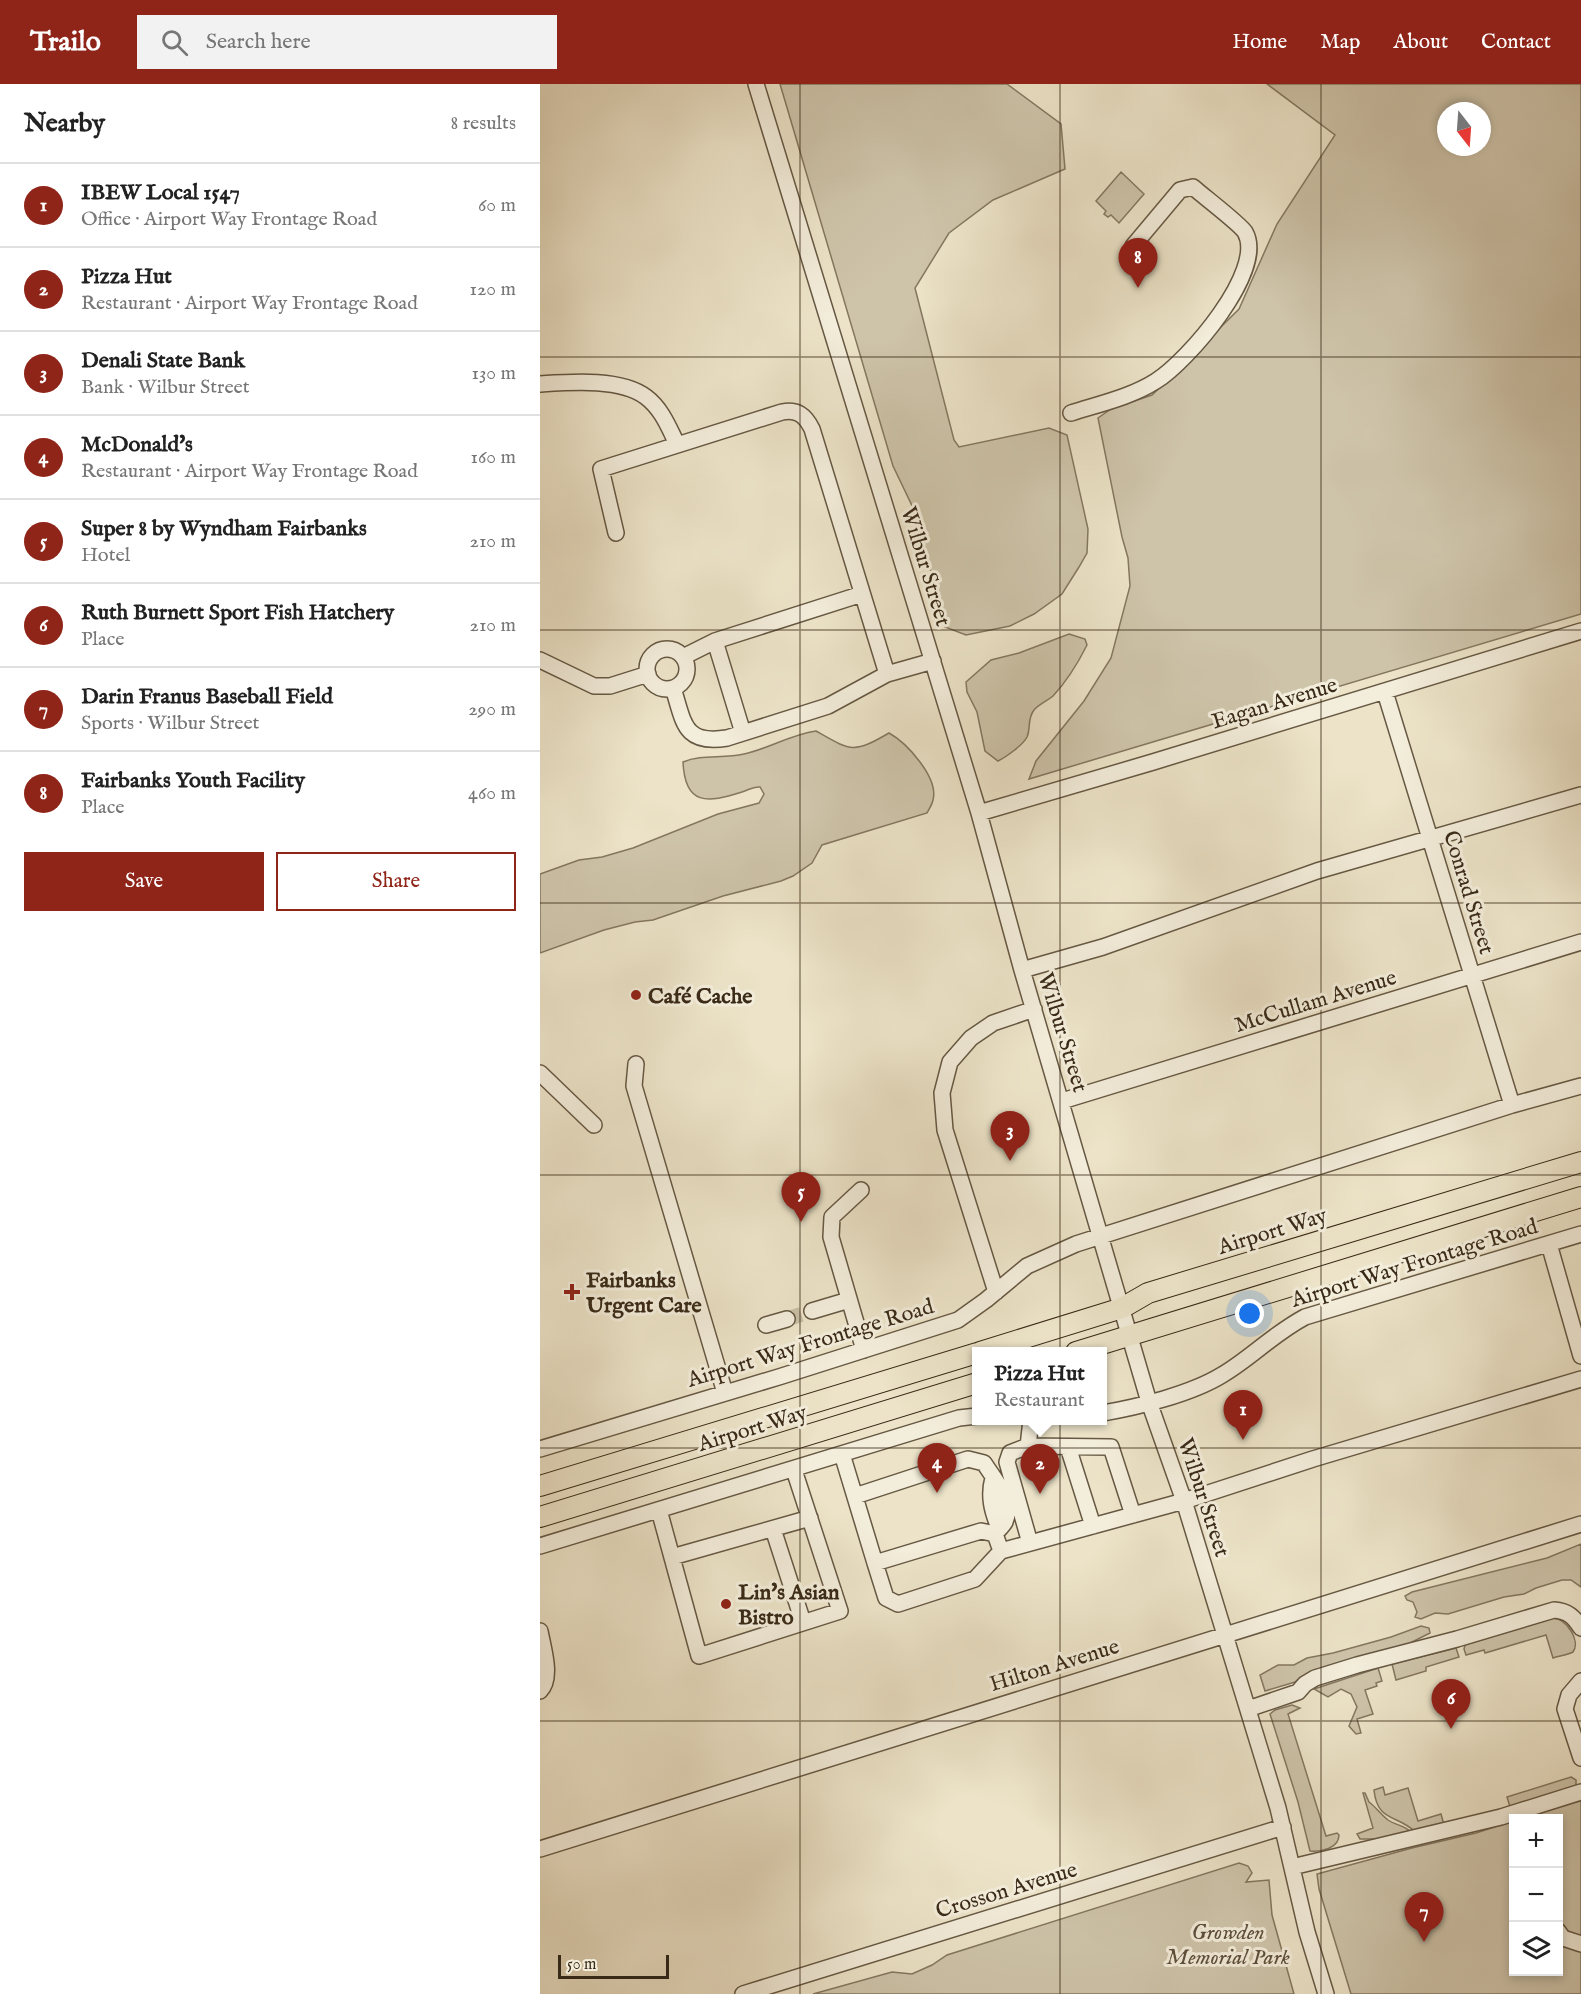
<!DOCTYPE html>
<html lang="en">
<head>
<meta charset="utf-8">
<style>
  :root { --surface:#fff; --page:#f2f2f2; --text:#222; --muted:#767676; --line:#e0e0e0; --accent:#8f2418 }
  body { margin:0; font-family:"IM FELL English",serif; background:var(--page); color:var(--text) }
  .controls { position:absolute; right:18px; bottom:18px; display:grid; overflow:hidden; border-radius:0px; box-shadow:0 3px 9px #0003 }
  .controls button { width:54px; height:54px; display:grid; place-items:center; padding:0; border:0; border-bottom:2px solid var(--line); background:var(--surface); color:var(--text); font:30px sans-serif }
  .compass { position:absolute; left:897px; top:18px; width:54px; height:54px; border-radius:50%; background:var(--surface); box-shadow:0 3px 9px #0003; rotate:163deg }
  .scale { position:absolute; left:18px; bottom:15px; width:111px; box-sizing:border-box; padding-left:6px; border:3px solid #392a17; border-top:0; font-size:16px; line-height:21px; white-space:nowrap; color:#392a17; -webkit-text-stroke:4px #f3eddb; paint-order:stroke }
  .you { position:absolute; left:710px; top:1230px; width:21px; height:21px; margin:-15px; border:4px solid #fff; border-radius:50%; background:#1a73e8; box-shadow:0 0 0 9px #1a73e833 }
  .badge { display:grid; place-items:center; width:39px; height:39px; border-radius:50%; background:var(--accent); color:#fff; font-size:20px; font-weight:700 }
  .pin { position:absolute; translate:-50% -50px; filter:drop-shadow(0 2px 3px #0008) }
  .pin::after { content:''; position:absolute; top:32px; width:21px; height:18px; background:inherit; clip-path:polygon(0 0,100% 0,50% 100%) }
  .popup { position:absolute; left:432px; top:1263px; width:135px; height:78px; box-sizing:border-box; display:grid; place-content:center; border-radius:0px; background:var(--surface); filter:drop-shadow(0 2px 4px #0005); font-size:20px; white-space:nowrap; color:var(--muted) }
  .popup b { font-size:22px; color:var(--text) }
  .popup::after { content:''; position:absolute; left:50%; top:100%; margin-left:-12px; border:12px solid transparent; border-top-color:var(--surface) }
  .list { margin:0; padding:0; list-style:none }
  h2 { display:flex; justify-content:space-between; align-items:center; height:78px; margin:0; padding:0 24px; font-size:26px }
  h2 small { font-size:20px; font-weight:400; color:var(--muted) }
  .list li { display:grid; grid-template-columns:39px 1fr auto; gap:18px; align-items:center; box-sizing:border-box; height:84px; padding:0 24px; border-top:2px solid var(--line) }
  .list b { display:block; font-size:22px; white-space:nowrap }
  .list p { margin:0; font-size:20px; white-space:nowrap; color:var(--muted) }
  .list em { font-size:20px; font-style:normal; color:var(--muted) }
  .actions { display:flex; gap:12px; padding:18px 24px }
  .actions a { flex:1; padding:14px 0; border:2px solid var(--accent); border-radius:0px; text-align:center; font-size:21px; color:var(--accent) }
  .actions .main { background:var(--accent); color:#fff }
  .icon { flex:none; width:33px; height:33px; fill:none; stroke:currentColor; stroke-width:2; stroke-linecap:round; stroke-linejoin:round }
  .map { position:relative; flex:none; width:1041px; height:1910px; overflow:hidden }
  header { display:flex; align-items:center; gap:36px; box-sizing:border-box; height:84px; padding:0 30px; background:var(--accent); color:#fff }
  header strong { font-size:28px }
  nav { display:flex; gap:33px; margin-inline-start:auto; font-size:21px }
  .search { width:420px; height:54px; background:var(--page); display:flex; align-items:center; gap:15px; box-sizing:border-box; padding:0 21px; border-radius:0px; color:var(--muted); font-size:22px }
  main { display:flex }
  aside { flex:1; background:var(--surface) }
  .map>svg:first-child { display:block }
</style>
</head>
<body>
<header>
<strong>Trailo</strong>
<div class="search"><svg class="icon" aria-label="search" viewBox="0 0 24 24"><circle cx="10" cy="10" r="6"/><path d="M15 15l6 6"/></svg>Search here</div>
<nav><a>Home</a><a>Map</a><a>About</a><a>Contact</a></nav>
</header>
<main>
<aside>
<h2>Nearby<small>8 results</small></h2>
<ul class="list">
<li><span class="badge">1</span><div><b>IBEW Local 1547</b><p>Office · Airport Way Frontage Road</p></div><em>60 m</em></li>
<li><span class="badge">2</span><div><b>Pizza Hut</b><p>Restaurant · Airport Way Frontage Road</p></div><em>120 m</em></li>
<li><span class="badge">3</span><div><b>Denali State Bank</b><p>Bank · Wilbur Street</p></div><em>130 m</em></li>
<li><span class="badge">4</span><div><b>McDonald's</b><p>Restaurant · Airport Way Frontage Road</p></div><em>160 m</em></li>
<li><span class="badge">5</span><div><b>Super 8 by Wyndham Fairbanks</b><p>Hotel</p></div><em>210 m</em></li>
<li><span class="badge">6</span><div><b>Ruth Burnett Sport Fish Hatchery</b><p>Place</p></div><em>210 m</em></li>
<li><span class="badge">7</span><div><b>Darin Franus Baseball Field</b><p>Sports · Wilbur Street</p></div><em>290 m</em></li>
<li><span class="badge">8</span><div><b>Fairbanks Youth Facility</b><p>Place</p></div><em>460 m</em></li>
</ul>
<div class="actions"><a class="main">Save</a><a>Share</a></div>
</aside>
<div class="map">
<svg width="1041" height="1910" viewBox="0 0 1041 1910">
  <rect width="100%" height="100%" fill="#ece3c8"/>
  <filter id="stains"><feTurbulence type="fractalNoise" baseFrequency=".00333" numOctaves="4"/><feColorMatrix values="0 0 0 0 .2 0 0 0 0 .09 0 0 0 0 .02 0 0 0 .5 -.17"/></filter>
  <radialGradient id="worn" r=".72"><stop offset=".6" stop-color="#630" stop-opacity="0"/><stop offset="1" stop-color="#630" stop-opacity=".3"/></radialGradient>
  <path fill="#cec4aa" stroke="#847760" stroke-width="1.5" fill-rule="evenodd" d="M 240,0 L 467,0 L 521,40 L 525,85 L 453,116 L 409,149 L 375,204 L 414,356 L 419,363 L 509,344 L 527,351 L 548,445 L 547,469 L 539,483 L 522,510 L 494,530 L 470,542 L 426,551 L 405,543 L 376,430 L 353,382 Z
    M 727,0 L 1041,0 L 1041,530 L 489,695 L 496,677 L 544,617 L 571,574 L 590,502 L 588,474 L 582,453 L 558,334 L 571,325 L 612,311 L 699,225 L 737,140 L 795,51 ZM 906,27 L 942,27 L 942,63 L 906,63 Z
    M 581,88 L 604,110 L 579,139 L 571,131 L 568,133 L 564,130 L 566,127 L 556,117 Z
    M 529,550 L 545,555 L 547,561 C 538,579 527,597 513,612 C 507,617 499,620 494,626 C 487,635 491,644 487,653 C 483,661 466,673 458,677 L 445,667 L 437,628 L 427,608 L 426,598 L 451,576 L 479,569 Z
    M 276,647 C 311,667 313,670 349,649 C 367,659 399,694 393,716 C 392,721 389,725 387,729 L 282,761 L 272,779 L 253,792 L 241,797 L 183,812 L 113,836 L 95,838 L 64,846 L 0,869 L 0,790 L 39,776 L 62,773 L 93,764 L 178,730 L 219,719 L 224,710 L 220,703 C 213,702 209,706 202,708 C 167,719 145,722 143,678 C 162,670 183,675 204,670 C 228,665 249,651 276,647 Z
    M 1041,1460 L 1041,1503 L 1031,1496 L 1022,1496 L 996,1504 L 984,1510 L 964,1513 L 908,1530 L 895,1529 L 881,1535 L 875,1533 L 877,1528 L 873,1518 L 867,1516 L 865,1512 L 872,1508 L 1007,1474 Z
    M 1013,1534 C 1027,1535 1041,1557 1033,1568 C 1027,1571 1019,1572 1013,1574 L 1006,1551 L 945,1569 L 944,1566 L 926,1571 L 924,1565 L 925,1561 Z
    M 881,1542 L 889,1544 L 890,1549 L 866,1561 L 761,1593 L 755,1598 L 725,1607 L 720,1591 L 738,1581 L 754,1581 L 767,1574 L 793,1569 L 851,1553 Z
    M 916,1564 L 919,1573 L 886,1583 L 886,1587 L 856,1596 L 852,1580 Z
    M 838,1584 L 842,1597 L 836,1599 L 837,1602 L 825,1606 L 833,1630 L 817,1635 L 821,1649 L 816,1650 L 809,1642 L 817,1623 L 811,1610 L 801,1605 L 788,1613 L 774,1605 Z
    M 752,1621 L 760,1624 L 748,1630 L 786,1752 L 797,1749 L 799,1751 C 799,1764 782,1768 770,1767 L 758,1718 L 730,1630 L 735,1626 Z
    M 1031,1693 L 1036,1696 L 1036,1702 L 970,1723 L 967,1713 Z
    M 843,1703 L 845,1711 L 868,1704 L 878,1737 L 901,1730 L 904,1741 L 874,1747 C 858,1731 837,1738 834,1706 Z
    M 823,1709 L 825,1709 L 829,1718 C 836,1723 840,1730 848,1736 C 855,1741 864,1741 871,1748 L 839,1755 L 820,1755 L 817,1750 L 833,1744 Z
    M 1041,1713 L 1041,1910 L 811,1910 L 779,1805 L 777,1790 L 872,1764 L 936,1749 L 973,1737 L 974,1888 L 1018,1888 L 1018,1734 L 980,1734 Z
    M 699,1779 L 708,1782 L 712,1789 L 706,1798 L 729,1796 L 732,1831 L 754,1910 L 273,1910 L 352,1888 L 372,1890 L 392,1881 L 407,1871 Z"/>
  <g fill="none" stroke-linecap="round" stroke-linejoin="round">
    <path stroke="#c8bea5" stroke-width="15" stroke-dasharray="15 8" stroke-linecap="butt" d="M 247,1235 L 272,1227"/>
    <g stroke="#665843" stroke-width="18">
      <path id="minor" d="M 216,0 L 439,729 L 482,886 L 609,1318 L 644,1417 L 738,1724 L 767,1848 L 786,1910
        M 0,300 C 31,298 81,294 106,313 C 122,325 129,344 137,360
        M 531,329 C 559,320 591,313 616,297 C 647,278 727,186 705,148 C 700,140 663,112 653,103 L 640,106 L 593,162
        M 76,449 L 61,385 L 242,328 C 257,325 265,331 272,345 L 347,590 L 393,577
        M 175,557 L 203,649
        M107 585a20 20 0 1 1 40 0a20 20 0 1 1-40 0Z
        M 143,573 L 175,557 L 322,510
        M 0,576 L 54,602 L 70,602 L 108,590
        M 133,604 C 144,638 143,661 187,654 L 288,622 L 347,590
        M 845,608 L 972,1021
        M 439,729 L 613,678 L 1041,547
        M 482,886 L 563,863 L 777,787 L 1041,711
        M 96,980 L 94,1002 L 185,1309
        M 0,989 L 54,1041
        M 522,1017 L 1041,858
        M 321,1106 L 292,1133 L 291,1153 L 324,1266
        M 1009,1160 L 1041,1272
        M 456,1208 L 405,1046 L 402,1009 L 410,978 L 431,954 L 453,939 L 494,925
        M 272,1227 L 309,1216
        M 226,1241 L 247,1235
        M 563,1329 C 598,1323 651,1310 682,1291 C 711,1274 733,1250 765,1233 L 1041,1150
        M 488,1362 L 571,1363 L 593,1431
        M 528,1363 L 553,1442
        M 0,1365 L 242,1292 L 418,1236 L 446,1216 L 487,1182 L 536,1160 L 972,1021 L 1041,1002
        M 302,1370 L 335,1479 L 441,1447 L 455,1450
        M 453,1394 C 448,1412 452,1427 459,1444
        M 315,1412 L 428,1375 L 444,1379 C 454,1395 474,1416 465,1438 C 463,1442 458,1446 455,1450
        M 119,1426 L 159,1572 L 300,1527 L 254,1386
        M 233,1445 L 263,1538
        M 455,1450 L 461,1467 L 644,1417 L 773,1375 L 1041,1295
        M 490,1459 L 467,1378 L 470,1369 L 488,1362 L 491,1336
        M 0,1462 L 419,1334 L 437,1332
        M 132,1473 L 270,1434
        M 335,1479 L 346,1514 L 358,1520 L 435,1495 L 461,1467
        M 0,1547 C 3,1564 13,1594 0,1607
        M 1041,1597 L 1029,1611 L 1025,1625 L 1041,1674
        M 708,1625 L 758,1608 L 765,1600 L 775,1594 L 817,1581 L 917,1555 L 1014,1526 C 1028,1527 1034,1533 1041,1544
        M 0,1765 L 1041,1440
        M 752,1783 L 961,1733 L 1041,1708
        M 1018,1847 L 1023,1854 L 1041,1860
        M 203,1910 L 743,1743"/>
    </g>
    <g stroke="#392a17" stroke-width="22">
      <path id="major" d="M 440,1268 L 582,1224 L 608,1209 L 1041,1078
        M 536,1268 L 1041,1113
        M 0,1402 L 437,1269
        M 0,1433 L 437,1299"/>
    </g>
    <use href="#minor" stroke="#f3eddb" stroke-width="15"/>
    <use href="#major" stroke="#ece3c8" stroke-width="20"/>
  </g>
  <path fill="none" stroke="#392a17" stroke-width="1.5" stroke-opacity="0.55" d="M 260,0 L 260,1910M 520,0 L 520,1910M 781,0 L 781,1910M 0,273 L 1041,273M 0,546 L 1041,546M 0,819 L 1041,819M 0,1091 L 1041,1091M 0,1364 L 1041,1364M 0,1637 L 1041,1637"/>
  <g fill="#8f2418" stroke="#f3eddb" stroke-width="2">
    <circle cx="96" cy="911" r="6"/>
    <path d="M29 1199h6v6h6v6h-6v6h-6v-6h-6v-6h6z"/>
    <circle cx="186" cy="1520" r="6"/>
  </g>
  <g text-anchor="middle" stroke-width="6" stroke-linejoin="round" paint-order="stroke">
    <g font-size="22" fill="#392a17" stroke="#f3eddb">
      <text transform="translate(387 482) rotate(73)" y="8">Wilbur Street</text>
      <text transform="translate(734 618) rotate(-17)" y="8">Eagan Avenue</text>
      <text transform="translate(930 808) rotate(73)" y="8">Conrad Street</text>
      <text transform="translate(775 916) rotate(-17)" y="8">McCullam Avenue</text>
      <text transform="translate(524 948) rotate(73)" y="8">Wilbur Street</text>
      <text transform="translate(732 1146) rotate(-17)" y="8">Airport Way</text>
      <text transform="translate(874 1178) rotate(-17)" y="8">Airport Way Frontage Road</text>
      <text transform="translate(270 1258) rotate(-17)" y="8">Airport Way Frontage Road</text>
      <text transform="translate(212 1343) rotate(-17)" y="8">Airport Way</text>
      <text transform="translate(665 1413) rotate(72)" y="8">Wilbur Street</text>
      <text transform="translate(514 1580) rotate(-17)" y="8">Hilton Avenue</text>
      <text transform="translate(466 1805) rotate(-17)" y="8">Crosson Avenue</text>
    </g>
    <g font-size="22" font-weight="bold" fill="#392a17" stroke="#f3eddb" text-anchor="start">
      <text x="108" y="919">Café Cache</text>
      <text x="46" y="1203">Fairbanks<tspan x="46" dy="25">Urgent Care</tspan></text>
      <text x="198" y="1515">Lin's Asian<tspan x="198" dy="25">Bistro</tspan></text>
    </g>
    <g font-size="22" font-style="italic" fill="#5e503c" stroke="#f3eddb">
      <text x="688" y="1855">Growden<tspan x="688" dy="25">Memorial Park</tspan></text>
    </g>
  </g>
  <rect width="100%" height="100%" filter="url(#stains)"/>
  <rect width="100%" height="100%" fill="url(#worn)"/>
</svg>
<div class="controls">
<button>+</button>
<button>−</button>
<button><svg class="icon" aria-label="layers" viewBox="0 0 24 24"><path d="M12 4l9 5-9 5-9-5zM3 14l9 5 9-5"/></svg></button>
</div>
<svg class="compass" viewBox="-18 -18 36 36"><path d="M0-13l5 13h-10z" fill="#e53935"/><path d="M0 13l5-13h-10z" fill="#767676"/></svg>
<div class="scale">50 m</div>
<div class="you"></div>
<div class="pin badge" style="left:703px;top:1356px">1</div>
<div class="pin badge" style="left:500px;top:1410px">2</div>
<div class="popup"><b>Pizza Hut</b>Restaurant</div>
<div class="pin badge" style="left:470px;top:1077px">3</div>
<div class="pin badge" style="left:397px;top:1409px">4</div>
<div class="pin badge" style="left:261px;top:1138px">5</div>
<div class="pin badge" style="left:911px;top:1645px">6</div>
<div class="pin badge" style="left:884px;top:1858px">7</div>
<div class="pin badge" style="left:598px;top:204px">8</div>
</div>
</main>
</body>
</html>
